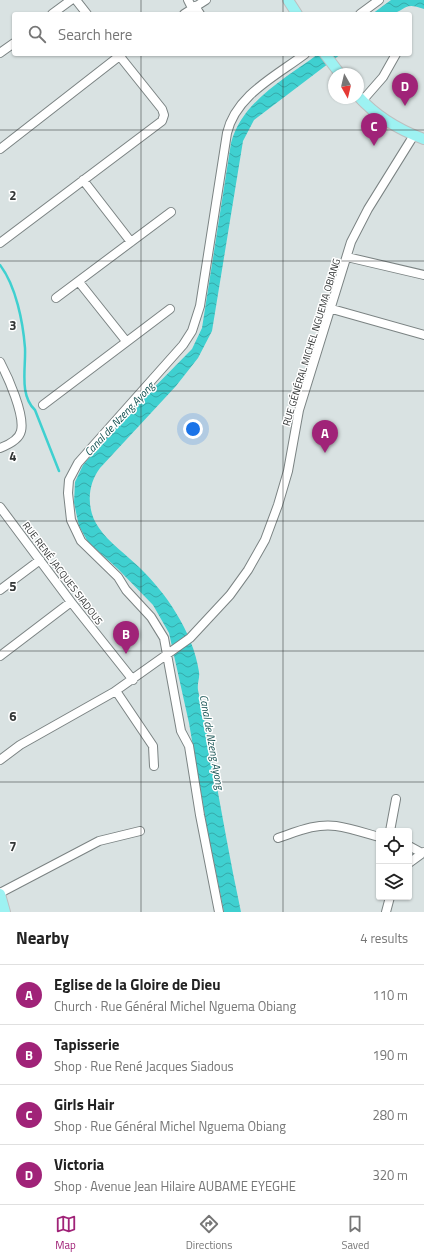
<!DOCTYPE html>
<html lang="en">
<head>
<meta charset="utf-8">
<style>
  :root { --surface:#fff; --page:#f2f2f2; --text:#222; --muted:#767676; --line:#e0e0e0; --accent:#a02378 }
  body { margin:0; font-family:"Titillium Web",sans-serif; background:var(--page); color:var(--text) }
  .controls { position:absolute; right:12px; bottom:12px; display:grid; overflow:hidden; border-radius:4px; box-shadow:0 1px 3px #0004 }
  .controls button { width:36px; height:36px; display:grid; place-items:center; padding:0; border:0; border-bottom:1px solid var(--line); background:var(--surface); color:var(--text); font:20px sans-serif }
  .compass { position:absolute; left:328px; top:68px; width:36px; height:36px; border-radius:50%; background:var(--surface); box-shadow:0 1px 3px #0004; rotate:172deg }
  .you { position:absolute; left:193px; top:429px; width:14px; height:14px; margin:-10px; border:3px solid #fff; border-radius:50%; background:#1a73e8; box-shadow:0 0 0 6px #1a73e833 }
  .badge { display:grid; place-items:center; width:26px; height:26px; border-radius:50%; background:var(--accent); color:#fff; font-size:13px; font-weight:700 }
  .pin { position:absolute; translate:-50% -33px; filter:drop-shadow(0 1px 2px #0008) }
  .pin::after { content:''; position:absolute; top:21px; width:14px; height:12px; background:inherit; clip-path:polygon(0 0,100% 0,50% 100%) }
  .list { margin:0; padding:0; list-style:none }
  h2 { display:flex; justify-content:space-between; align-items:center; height:52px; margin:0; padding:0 16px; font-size:17px }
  h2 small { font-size:13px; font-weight:400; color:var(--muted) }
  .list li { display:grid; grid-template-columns:26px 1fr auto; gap:12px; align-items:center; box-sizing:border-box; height:60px; padding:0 16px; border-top:1px solid var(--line) }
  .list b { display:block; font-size:15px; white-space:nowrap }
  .list p { margin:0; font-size:13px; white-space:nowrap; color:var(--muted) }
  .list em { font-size:13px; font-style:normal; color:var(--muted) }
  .icon { flex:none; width:22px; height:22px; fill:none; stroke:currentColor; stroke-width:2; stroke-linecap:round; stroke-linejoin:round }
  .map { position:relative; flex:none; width:424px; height:912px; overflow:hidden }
  .search { position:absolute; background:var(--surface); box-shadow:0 1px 3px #0004; left:12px; right:12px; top:12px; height:44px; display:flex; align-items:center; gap:10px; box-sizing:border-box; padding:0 14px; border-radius:4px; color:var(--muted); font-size:15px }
  .sheet { height:292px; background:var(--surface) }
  nav { display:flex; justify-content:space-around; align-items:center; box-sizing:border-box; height:56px; border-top:1px solid var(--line); background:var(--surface); font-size:11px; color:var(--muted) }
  nav a { display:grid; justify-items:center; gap:2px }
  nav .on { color:var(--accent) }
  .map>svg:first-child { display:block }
</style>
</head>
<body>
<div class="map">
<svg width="424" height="912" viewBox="0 0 424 912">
  <defs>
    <pattern id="water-waves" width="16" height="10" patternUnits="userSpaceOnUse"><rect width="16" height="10" fill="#3fd0d0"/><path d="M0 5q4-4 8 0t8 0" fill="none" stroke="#35aaaa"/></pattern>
  </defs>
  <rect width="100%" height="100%" fill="#d9e2e2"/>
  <path fill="url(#water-waves)" d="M 391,0 L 424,0 L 424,9 C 403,1 406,11 391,14 C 386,15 378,14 372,14 Z
    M 318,54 L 341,54 L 254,120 L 243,141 L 212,331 L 198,358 L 176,386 L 100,468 C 87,485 86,510 99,528 C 109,543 127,555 140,568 C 154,582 166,596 176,613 C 187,631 196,651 199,672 C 200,678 197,683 198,690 C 214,763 225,838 241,912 L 224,912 L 207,828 L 189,723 L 169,633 L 153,605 L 118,569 L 88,542 L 79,526 L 74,503 L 75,482 L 83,465 L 124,418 L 192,349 L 202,328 L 231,143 C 242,101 285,79 318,54 Z"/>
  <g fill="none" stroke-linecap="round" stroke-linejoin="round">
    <path stroke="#3fd0d0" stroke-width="2.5" d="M 0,265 C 16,286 23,322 25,348 C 26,368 19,395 35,410 L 59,471"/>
    <g stroke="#7b8383" stroke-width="10">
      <path id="minor" d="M 76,0 L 87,14
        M 188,0 L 192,8
        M 195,6 L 200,14
        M 52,14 L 71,0
        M 184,14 L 206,0
        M 360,14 L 379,0
        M 0,53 L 14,43
        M 362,101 L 383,77 L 396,54
        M 0,149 L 122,54
        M 83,180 L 131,242
        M 0,243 L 162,121 L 164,115 L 162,109 L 118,54
        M 347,257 L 424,275
        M 79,282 L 126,341
        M 56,298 L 171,212
        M 332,309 L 424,335
        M 0,362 C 8,377 25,415 21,431 C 19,440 8,445 0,448
        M 43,405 L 170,309
        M 0,507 L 71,602 L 133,680
        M 0,590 L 40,560
        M 0,656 L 71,602
        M 116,691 L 153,746 L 154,766
        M 0,760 L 20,745 L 114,692 L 190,638 L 230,595 L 248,570 L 265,540 L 278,505 L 288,471 L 299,410 L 351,242 L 368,209 L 414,135
        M 390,831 L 396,799
        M 278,838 C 296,832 316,823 336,826 C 350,828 365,833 379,837
        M 409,846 L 422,853
        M 409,863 L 424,852
        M 0,893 L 99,841 L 140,831
        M 219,912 L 200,815 L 189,746 L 181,731 L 164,638 L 151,617 L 126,590 L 118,577 L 81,541 L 71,520 L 68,493 L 69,480 L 78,463 L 183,345 L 192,331 L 200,306 L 227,133 C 236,95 276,76 305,54
        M 386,912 L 390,897"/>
    </g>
    <g stroke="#bebfbf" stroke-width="12">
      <path id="major" d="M 288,0 L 297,14
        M 325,54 L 340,74
        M 358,96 C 376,116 399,130 424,139
        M 0,894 L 5,912"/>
    </g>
    <use href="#minor" stroke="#fff" stroke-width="8"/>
    <use href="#major" stroke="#9df2f2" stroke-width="10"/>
  </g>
  <path fill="none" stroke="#333636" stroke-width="1" stroke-opacity="0.55" d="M 141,0 L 141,14M 283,0 L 283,14M 141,54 L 141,912M 283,54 L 283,912M 0,130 L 424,130M 0,261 L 424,261M 0,391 L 424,391M 0,521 L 424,521M 0,651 L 424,651M 0,782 L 424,782"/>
  <g text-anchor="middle" stroke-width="3" stroke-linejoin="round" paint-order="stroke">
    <g font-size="10" fill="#333636" stroke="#fff">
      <text transform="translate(311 342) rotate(-73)" y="4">RUE GÉNÉRAL MICHEL NGUEMA OBIANG</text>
      <text transform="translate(63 573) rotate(53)" y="4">RUE RENÉ JACQUES SIADOUS</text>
    </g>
    <g font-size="11" font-style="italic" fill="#145151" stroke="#fff">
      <text transform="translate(119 419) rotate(-47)" y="4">Canal de Nzeng Ayong</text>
      <text transform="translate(212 742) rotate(80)" y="4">Canal de Nzeng Ayong</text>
    </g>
  </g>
  <g font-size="13" text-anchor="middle" font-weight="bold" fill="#333636" stroke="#fff" stroke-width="3" stroke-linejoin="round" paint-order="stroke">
    <text x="13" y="200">2</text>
    <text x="13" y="330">3</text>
    <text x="13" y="461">4</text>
    <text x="13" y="591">5</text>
    <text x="13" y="721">6</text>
    <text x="13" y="851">7</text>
  </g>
</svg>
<div class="controls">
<button><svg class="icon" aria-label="locate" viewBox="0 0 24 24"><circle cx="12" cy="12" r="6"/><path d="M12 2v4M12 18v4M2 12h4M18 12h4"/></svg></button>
<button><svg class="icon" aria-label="layers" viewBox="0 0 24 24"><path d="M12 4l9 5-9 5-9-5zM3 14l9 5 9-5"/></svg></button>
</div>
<svg class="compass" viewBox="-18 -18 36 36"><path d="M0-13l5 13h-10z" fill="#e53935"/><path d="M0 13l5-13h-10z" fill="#767676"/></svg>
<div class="you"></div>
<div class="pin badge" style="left:325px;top:453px">A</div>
<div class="pin badge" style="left:126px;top:654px">B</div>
<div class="pin badge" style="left:374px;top:146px">C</div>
<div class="pin badge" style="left:405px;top:106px">D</div>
<div class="search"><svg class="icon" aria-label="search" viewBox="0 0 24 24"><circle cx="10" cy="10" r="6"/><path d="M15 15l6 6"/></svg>Search here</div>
</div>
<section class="sheet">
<h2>Nearby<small>4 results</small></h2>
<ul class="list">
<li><span class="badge">A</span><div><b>Eglise de la Gloire de Dieu</b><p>Church · Rue Général Michel Nguema Obiang</p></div><em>110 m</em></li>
<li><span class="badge">B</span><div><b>Tapisserie</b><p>Shop · Rue René Jacques Siadous</p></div><em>190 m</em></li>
<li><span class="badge">C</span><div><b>Girls Hair</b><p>Shop · Rue Général Michel Nguema Obiang</p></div><em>280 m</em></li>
<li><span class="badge">D</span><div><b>Victoria</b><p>Shop · Avenue Jean Hilaire AUBAME EYEGHE</p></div><em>320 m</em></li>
</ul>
</section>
<nav>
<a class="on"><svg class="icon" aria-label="map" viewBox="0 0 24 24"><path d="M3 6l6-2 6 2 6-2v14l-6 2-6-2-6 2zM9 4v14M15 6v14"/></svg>Map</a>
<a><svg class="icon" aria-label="directions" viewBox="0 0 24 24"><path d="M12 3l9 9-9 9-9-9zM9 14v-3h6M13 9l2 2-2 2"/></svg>Directions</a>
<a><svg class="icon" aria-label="saved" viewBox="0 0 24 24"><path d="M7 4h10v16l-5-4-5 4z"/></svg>Saved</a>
</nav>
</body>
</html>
